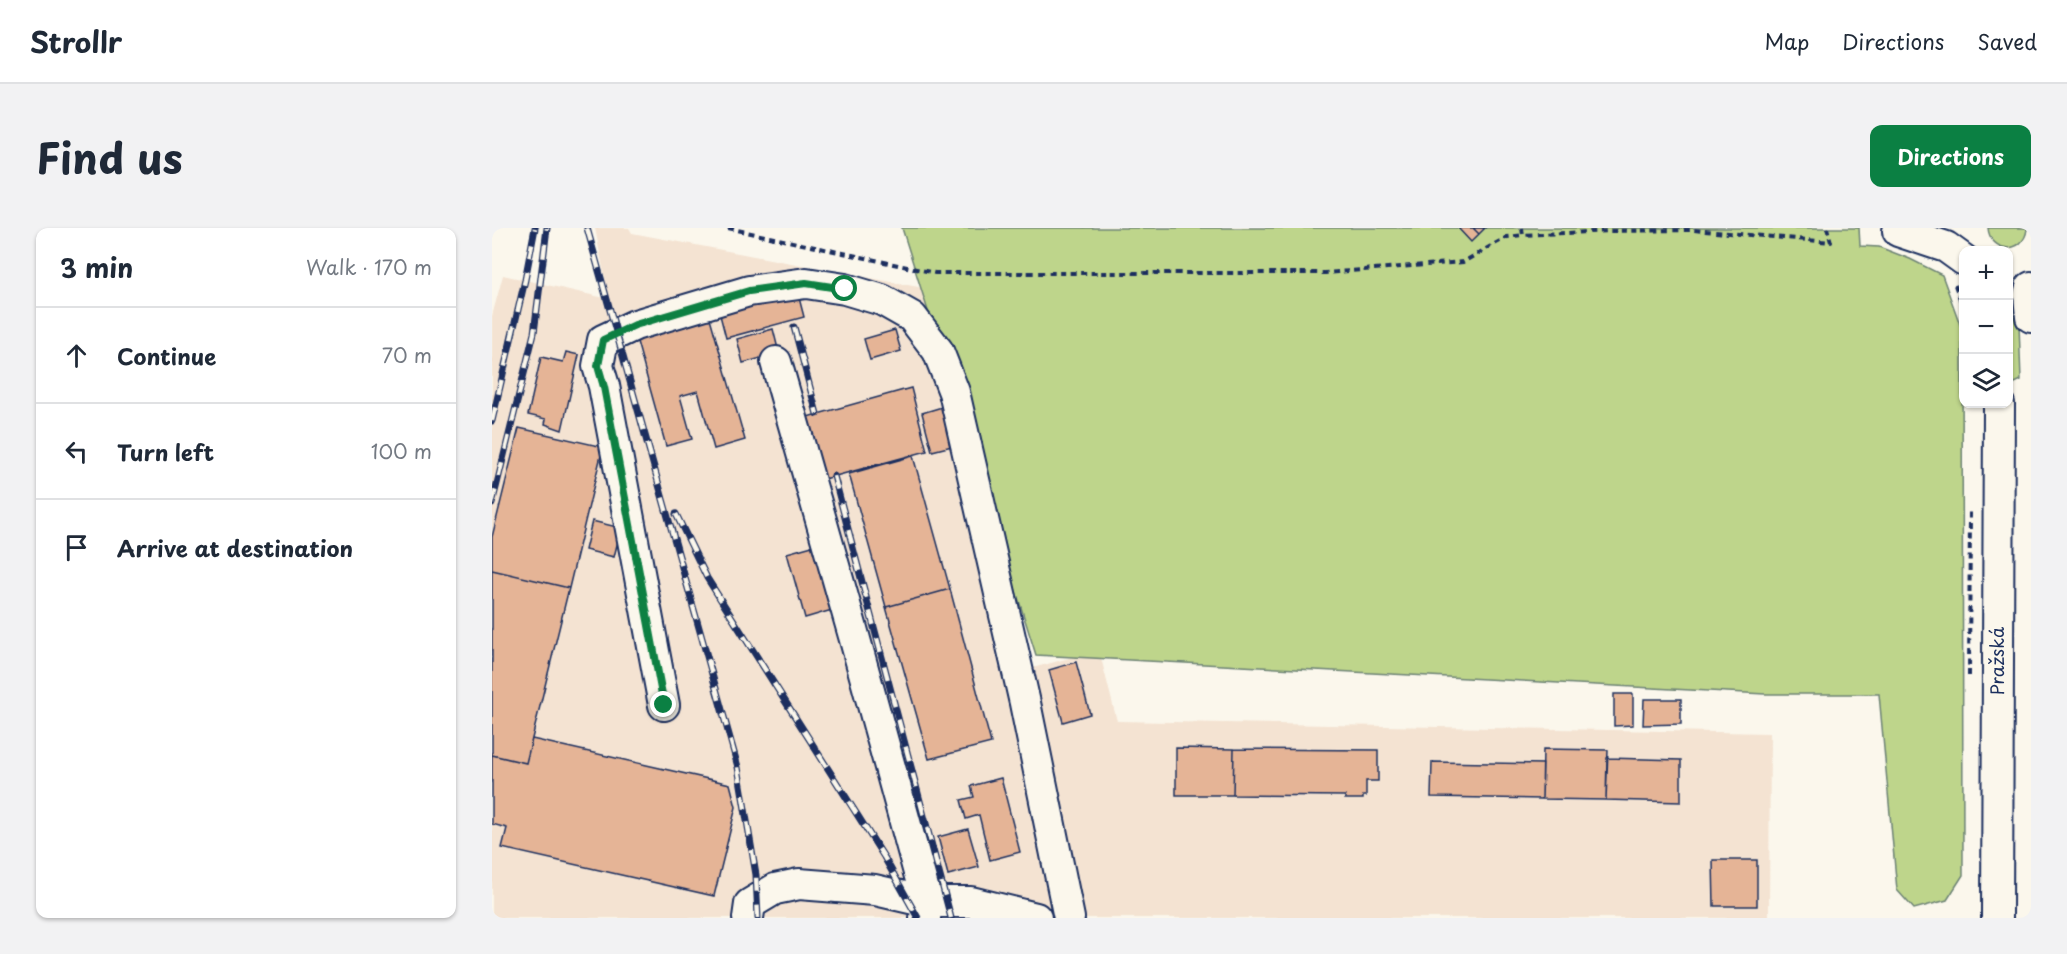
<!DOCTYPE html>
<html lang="en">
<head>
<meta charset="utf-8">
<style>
  :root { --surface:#fff; --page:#f2f2f3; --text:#1f2937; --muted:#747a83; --line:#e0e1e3; --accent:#0b8043 }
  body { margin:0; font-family:"Playpen Sans",sans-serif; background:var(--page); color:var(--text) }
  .controls { position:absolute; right:18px; top:18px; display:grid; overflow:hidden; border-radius:12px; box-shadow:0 2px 4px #0004 }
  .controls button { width:54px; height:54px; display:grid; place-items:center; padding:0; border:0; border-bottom:2px solid var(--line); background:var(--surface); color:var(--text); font:30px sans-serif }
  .stop { position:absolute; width:18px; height:18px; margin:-14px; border:4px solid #0b8043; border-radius:50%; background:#fff }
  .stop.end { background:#0b8043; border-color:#fff; box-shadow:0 2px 6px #0008 }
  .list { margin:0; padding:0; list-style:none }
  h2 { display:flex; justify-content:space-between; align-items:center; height:78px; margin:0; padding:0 24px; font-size:26px }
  h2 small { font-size:20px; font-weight:400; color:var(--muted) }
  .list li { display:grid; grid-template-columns:39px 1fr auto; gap:18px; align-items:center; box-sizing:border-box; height:96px; padding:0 24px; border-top:2px solid var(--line) }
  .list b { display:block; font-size:22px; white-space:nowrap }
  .list em { font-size:20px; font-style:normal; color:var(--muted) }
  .icon { flex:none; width:33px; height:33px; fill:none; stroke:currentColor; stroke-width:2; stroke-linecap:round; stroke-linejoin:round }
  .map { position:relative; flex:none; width:1539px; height:690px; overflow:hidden; border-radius:12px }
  header { display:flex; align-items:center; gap:36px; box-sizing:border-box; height:84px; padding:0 30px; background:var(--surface); border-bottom:2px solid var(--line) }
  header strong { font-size:28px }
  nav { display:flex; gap:33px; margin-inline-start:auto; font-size:21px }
  .intro { display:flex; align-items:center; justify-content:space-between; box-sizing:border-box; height:144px; padding:0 36px }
  h1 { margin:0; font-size:42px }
  .button { padding:15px 27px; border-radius:12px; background:var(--accent); color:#fff; font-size:21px; font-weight:700 }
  main { display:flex; gap:36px; padding:0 36px }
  aside { flex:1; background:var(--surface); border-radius:12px; box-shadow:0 2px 4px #0004 }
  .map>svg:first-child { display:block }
</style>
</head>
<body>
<header>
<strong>Strollr</strong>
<nav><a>Map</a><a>Directions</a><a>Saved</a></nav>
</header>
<div class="intro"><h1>Find us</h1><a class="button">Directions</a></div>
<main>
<aside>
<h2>3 min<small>Walk · 170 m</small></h2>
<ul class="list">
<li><svg class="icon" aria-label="ahead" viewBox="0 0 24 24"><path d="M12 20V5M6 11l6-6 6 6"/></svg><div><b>Continue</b></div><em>70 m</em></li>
<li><svg class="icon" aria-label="left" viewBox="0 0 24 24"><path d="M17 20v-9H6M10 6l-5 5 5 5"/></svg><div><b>Turn left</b></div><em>100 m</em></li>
<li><svg class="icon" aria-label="arrive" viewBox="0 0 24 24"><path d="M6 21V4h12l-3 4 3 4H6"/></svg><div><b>Arrive at destination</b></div></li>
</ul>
</aside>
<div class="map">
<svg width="1539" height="690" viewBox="0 0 1539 690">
  <rect width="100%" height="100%" fill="#fbf7ec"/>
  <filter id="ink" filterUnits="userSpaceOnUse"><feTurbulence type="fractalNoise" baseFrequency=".0167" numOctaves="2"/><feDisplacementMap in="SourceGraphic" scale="12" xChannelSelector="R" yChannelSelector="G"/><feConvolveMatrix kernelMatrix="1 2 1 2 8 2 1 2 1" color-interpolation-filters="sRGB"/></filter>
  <g filter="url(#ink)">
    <path fill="#f4e3d2" d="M 103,0 L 137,0 L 140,5 L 437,61 L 533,442 L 607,422 L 625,493 L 1278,505 L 1277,690 L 0,690 L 0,88 L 11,47 L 117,71 Z"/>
    <path fill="#bed58b" stroke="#6c8274" stroke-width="1.5" d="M 410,0 L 1367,0 L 1368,18 L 1387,19 L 1418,31 L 1450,47 L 1470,102 L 1471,647 L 1455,672 L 1422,681 L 1405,662 L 1387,466 L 1273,466 L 544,427 Z
      M 1496,0 L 1535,0 L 1535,1 C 1532,27 1498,25 1496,0 Z
      M 1517,65 L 1523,65 L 1526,69 L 1529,152 L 1523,155 L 1520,154 L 1517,149 Z"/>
    <path fill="#e5b496" stroke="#1b2f5e" stroke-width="1.5" d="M 966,0 L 981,0 L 987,6 L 979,14 Z
      M 981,0 L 993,0 L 987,6 Z
      M 306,66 L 312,89 L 234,110 L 228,87 Z
      M 218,90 L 253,212 L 222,221 L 206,163 L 188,168 L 200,211 L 174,218 L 144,110 Z
      M 281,101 L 287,125 L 251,135 L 245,111 Z
      M 403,102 L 409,123 L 378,132 L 372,111 Z
      M 74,124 L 87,127 L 70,202 L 53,196 L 54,191 L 36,187 L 49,129 L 71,134 Z
      M 419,160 L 435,223 L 325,253 L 308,191 Z
      M 450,179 L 460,218 L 440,223 L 430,185 Z
      M 27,200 L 111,219 L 77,360 L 0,342 L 0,309 Z
      M 421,228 L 458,361 L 394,379 L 357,246 Z
      M 100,293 L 129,300 L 122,329 L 93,322 Z
      M 331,315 L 350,379 L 313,390 L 295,325 Z
      M 0,342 L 77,360 L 34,535 L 0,527 Z
      M 458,361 L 499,515 L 437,531 L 394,379 Z
      M 584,434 L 598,486 L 571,494 L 557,442 Z
      M 1122,466 L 1141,466 L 1141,497 L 1122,498 Z
      M 1152,471 L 1189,471 L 1189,496 L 1151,497 Z
      M 40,511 L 238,556 L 244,579 L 222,668 L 10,620 L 15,600 L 0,596 L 0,527 L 34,535 Z
      M 684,520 L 742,521 L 741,567 L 684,567 Z
      M 742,521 L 886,522 L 886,553 L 874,553 L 874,568 L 871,568 L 871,571 L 853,571 L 853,568 L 741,567 Z
      M 1051,521 L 1116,522 L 1114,572 L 1050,571 Z
      M 1115,530 L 1189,532 L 1189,574 L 1114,572 Z
      M 940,534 L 1051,536 L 1050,571 L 939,569 Z
      M 509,550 L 528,624 L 498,632 L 487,587 L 474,591 L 469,572 L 482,569 L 479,558 Z
      M 476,601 L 487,639 L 456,647 L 446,609 Z
      M 1221,632 L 1265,632 L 1265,678 L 1222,678 Z"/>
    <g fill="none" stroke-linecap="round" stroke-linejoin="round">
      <g stroke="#1b2f5e" stroke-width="34">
        <path id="minor" d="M 1410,0 L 1406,3 L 1454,19 L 1472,32
          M 1539,59 L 1537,67 L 1539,89
          M 172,477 L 112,158 L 106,138 L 111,112 L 143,97 L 257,63 L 314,55 L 353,61 L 390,72 L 420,89 L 446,123 L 462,164 L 533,475 L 577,690
          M 256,690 L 258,676 L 283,661 L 307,656 L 383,662 L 435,674 L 362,408 L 284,134
          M 433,690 L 435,674 L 479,674 L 544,690
          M 1505,690 L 1507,176"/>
      </g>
      <path stroke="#1b2f5e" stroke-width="4" stroke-dasharray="6 4.5" stroke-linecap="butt" d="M 236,0 L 443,45 L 833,45 L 971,34 L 1015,9 L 1031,7
        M 1030,0 L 1031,7 L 1117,3 L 1201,2 L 1339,14 L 1335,0
        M 1463,57 L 1472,81
        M 1477,448 L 1478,281"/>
      <use href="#minor" stroke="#fbf7ec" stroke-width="30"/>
      <g stroke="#1b2f5e" stroke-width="7">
        <path id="rail" d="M 95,0 L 246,539 L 264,647 L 266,690
          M 302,99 L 325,186
          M 0,193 L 33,52 L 43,0
          M 342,248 L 459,690
          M 0,276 L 42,105 L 55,0
          M 184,286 L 215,350 L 392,629 L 426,690"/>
      </g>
      <use href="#rail" stroke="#fbf7ec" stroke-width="4.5" stroke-dasharray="14" stroke-linecap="butt"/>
    </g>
  </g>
  <g fill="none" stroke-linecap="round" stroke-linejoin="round" filter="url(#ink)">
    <path stroke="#0b8043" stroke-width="8" d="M 172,477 L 112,159 L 106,138 L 111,112 L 143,97 L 257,63 L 314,55 L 353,61"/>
  </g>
  <g text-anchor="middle" stroke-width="5" stroke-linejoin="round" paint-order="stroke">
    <g font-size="18" fill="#1b2f5e" stroke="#fbf7ec">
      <text transform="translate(1506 433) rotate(-90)" y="6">Pražská</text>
    </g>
  </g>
</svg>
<div class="controls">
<button>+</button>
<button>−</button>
<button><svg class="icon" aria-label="layers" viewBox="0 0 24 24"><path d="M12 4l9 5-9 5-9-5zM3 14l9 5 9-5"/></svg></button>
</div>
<div class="stop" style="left:353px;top:61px"></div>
<div class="stop end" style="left:172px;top:477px"></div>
</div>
</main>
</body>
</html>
